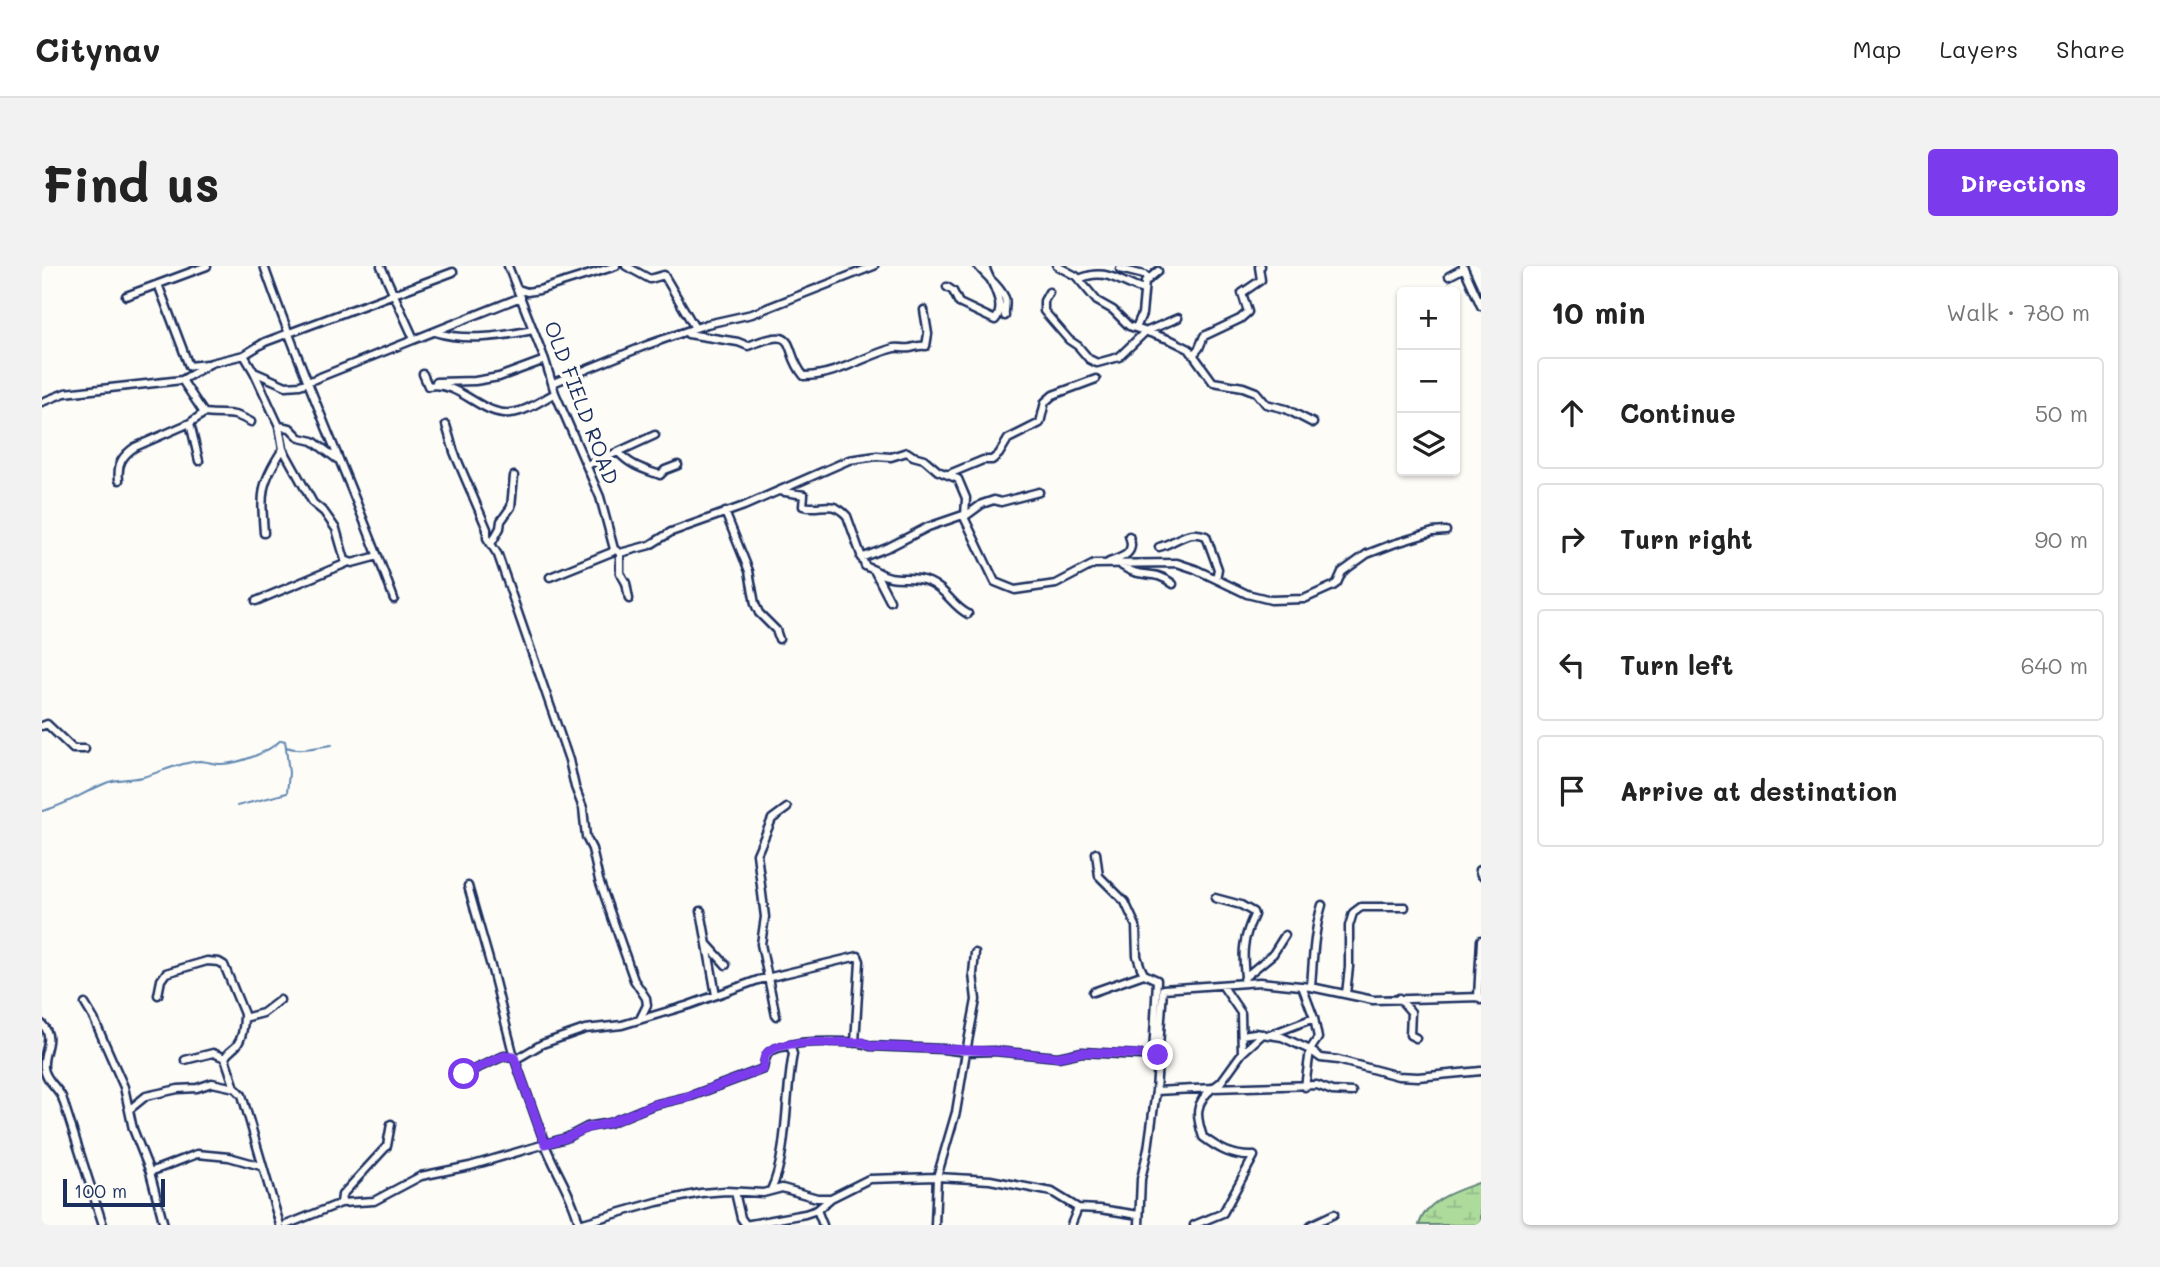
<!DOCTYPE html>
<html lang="en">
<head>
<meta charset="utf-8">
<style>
  :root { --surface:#fff; --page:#f2f2f2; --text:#222; --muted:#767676; --line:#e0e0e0; --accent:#7c3aed }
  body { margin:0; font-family:Mali,sans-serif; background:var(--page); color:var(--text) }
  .controls { position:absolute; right:21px; top:21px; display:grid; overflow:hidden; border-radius:7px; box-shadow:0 2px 5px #0004 }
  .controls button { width:63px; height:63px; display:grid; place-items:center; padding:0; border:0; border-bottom:2px solid var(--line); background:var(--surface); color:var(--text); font:35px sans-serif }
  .scale { position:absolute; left:21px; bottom:18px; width:102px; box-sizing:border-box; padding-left:7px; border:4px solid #1b2f5e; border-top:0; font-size:19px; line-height:24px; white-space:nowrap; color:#1b2f5e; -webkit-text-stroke:5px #fdfcf7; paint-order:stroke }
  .stop { position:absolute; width:21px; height:21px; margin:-16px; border:5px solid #7c3aed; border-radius:50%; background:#fff }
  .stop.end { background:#7c3aed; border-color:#fff; box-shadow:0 2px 7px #0008 }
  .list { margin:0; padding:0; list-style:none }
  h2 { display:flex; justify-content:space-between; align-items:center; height:91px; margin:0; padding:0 28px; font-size:30px }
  h2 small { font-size:23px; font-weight:400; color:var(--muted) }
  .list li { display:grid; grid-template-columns:46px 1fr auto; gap:21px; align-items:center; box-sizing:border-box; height:112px; margin:0 14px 14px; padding:0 14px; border:2px solid var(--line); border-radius:7px }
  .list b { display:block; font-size:26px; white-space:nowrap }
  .list em { font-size:23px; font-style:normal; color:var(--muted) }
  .icon { flex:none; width:38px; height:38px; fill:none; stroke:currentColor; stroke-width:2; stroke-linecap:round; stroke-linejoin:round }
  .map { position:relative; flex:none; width:1439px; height:959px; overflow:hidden; border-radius:7px }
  header { display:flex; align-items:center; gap:42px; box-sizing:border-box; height:98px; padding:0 35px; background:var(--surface); border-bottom:2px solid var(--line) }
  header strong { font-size:33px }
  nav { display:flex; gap:38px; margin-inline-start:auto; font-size:24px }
  .intro { display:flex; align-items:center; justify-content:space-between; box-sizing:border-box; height:168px; padding:0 42px }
  h1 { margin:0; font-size:49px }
  .button { padding:18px 32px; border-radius:7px; background:var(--accent); color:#fff; font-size:24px; font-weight:700 }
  main { display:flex; gap:42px; padding:0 42px }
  aside { flex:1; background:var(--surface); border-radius:7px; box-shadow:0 2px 5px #0004 }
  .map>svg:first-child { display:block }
</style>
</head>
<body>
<header>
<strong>Citynav</strong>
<nav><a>Map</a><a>Layers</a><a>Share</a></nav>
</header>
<div class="intro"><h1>Find us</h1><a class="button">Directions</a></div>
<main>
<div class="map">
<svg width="1439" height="959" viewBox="0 0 1439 959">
  <defs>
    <pattern id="wetland-marsh" width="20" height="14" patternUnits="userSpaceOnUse" patternTransform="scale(1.75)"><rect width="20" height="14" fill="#acdb9b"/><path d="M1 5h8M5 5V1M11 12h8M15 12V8" fill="none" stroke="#93bc88"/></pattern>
  </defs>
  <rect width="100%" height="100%" fill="#fdfcf7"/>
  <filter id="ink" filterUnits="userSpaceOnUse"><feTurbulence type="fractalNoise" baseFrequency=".0143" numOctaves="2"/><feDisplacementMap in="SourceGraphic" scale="14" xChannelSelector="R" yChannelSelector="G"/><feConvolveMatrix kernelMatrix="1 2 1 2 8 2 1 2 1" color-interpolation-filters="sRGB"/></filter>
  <g filter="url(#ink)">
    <path fill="url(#wetland-marsh)" stroke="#64857c" stroke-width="2" d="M 1439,916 L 1439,959 L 1377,959 C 1384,933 1417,924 1439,916 Z"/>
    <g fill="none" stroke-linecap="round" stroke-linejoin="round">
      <path stroke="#5f86b1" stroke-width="2" d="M 195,540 L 245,527 L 247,507 L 244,482
        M 0,545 C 23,540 42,526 64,517 C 76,512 88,514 101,511 C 119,506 139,496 158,495 C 165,495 173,499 180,498 C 199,497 225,487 239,474 L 243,475 L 244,481 C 258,486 275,481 290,479"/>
      <g stroke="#1b2f5e" stroke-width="11">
        <path id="street" d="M 222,0 C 261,113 311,221 352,333
          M 339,0 L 372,73
          M 466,0 L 503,94 L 513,127 L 558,231 L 572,283 L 578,287
          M 584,0 L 608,13 L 622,9 L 653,62
          M 936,0 C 945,12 957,18 963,32 C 965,38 962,44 963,50
          M 1015,0 L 1034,10 L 1055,35 L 1071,44 L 1087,60 L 1129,74 L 1147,83 L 1171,116 L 1201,121 L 1214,126 L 1224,138 L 1244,143 L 1271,157
          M 1421,0 L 1439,40
          M 1078,3 L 1102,9 L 1107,13
          M 1407,10 L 1422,2
          M 1037,13 C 1063,1 1075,15 1101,24
          M 116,18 L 147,100 L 165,98
          M 905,21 L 911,25 L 917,37 L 953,54 C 966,39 947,15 943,0
          M 476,23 L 485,26 L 497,24 L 574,0
          M 1007,26 L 1002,35 L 1002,45 L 1027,74 L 1036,80 L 1047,93 L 1055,97 L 1077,91 L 1103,66 L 1136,52
          M 84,30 L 165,0
          M 1094,62 L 1100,48 L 1103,16 L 1116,5
          M 393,66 C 423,76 461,70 491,64
          M 646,68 L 696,76 L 706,80 C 760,58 739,83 762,110 C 794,110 822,90 852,82 C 857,81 862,83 868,82 C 874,81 877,79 884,80 L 886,68 L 882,44
          M 1152,88 L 1157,82 L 1162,70 L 1198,53 L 1206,46 L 1200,27 L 1219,14 L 1217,1 L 1219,0
          M 202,89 L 212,106 L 237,160 L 248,162 L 258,172 L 271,175 L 295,193
          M 212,106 L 244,120 L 258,119 L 479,31
          M 381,108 L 386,120 C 417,114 439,150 468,147 C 483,146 499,135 513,127
          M 140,114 L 162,147 C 186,150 187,144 209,156
          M 394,116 L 433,115 L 457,111 L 503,94
          M 511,117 L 605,79 L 665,58 L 710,48 L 832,0
          M 0,136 L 23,127 L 140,114 L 169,97 L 202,89 L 223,76 L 411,6
          M 148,157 L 157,195
          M 404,159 L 412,186 L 445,263 L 445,272 L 456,289 L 527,494 L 533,521 L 541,542 L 544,571 L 550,583 L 557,614 L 592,714 L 604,732 L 605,739 L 598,753
          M 237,160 L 241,183 L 271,237 L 282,246 L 294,263 L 303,294 L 310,297 L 336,290
          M 576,186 L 613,169
          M 545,199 L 576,186 C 589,200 601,203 618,209 L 623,204 L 636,199
          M 907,208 L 941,194 L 950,194 L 957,188 L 966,173 L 998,157 L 1003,136 L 1011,129 L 1054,113
          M 77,214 C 75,198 80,190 93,181 L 148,157 L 162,147
          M 737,225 L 762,229 L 761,240 C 779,245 788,232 805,250 L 823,300 L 832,304 L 848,335
          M 683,246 L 707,305 L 713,338 L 717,347 L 734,364 L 737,373
          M 925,249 L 940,238 L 952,234 L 959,236 L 997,226
          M 222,267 C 219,227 218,218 241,183
          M 449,278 L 458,262 L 459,255 L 469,241 L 472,210
          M 1117,281 C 1134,277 1145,262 1164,270 L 1176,303 L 1174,313
          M 578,287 L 608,279 L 629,266 L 702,240 L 807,194 L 835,190 L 849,191 L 865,186 L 871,190 L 882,193 L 896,205 L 916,213 L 924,232 L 923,251
          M 578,287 L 578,307 L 584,317 L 587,333
          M 819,292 L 847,281 L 886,261 L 921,249 L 953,316 L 973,324 L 1014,318 L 1052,298 L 1135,297 L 1153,303 L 1205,328 L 1229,334 L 1262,333 L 1291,320 L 1295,317 L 1300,306 L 1325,288 L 1351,278 L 1391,266 L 1404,265
          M 1067,296 C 1082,291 1094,287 1087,270
          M 1080,300 C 1100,314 1111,302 1131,318
          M 834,305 C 854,318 866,307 887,316 C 904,323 910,340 926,348
          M 508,311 L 570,286 L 572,283
          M 214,335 L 305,297
          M 0,460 L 5,458 L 31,483 L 43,483
          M 1054,587 L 1057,610 L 1083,636 L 1094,660 L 1095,690 L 1099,702 L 1102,708 L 1115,714 L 1111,789
          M 1437,604 L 1439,609
          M 1173,632 L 1199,639 L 1211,646 L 1212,649 C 1201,673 1200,685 1203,711
          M 659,645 L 674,729
          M 666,679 L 684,699
          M 1202,714 L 1203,711 L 1231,688 L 1243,669
          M 1260,720 L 1272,752 L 1276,772 L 1268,784 L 1263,821
          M 1269,721 C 1271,693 1272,665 1280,639
          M 1051,726 L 1102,708
          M 1304,728 L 1307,701 L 1307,660 L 1311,647 L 1319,641 L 1363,641
          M 116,729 L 119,714 L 124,707 L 165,695 L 177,696 L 182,699 L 202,748 C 202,757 201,771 195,779 C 191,784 186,785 183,792
          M 1357,732 L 1369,746 L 1368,769 L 1374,772
          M 1439,734 L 1436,731 L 1439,674
          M 43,738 L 52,753 L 82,821 L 91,863 L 108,906 L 122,959
          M 734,750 L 719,678 L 723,651 L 715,588 L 730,553 L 745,542
          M 202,752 L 221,747 L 238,734
          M 0,758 C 14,773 0,785 2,802 C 3,813 15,821 20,831 L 61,959
          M 1230,768 L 1272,752
          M 1200,769 L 1213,767 L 1240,771 L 1268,784 L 1279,792 L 1296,794 L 1356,810 L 1376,811 L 1439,805
          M 748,779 C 761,775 818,774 828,780 L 901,783 L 924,786 L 934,734 L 931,708 L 933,687
          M 1200,787 L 1221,768
          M 143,794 L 171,787 L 183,792 L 193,822
          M 473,794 L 500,778 L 543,763 L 580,759 L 647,739 L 716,714 L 816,690 L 818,695 L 813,777
          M 422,808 L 462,790 L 472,791
          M 1114,825 L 1171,822 L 1179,816 L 1200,787 L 1199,747 L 1180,719
          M 88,843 L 104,830 L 136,823 L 155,822 L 170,817 L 193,822 L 200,829 L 238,959
          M 1212,890 C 1191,891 1177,883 1161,871 C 1154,850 1152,837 1171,822 L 1275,819 L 1290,825 L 1310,826
          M 108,906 L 155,888 L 187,891 L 219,900
          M 693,926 L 699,952 L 704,959
          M 299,937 L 300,929 L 345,880 L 349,858
          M 775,944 L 781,959
          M 537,957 C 530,928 513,905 503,878 L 524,872 L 545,861 L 567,857 L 611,839 L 649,830 L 721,803 C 725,782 728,784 748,779 L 751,788 C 743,828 746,889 729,924
          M 244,959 L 299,937 L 332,935 L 379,910 L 428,900 L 503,878 L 472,791 L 450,704 L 426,620
          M 534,959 L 615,936 L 659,927 L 684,925 L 721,927 L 740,922 L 775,932 L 789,932 L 827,913 L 895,911 L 914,846 L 924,786 L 952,785 L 1016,791 L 1040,786 L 1116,790
          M 703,959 L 763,948 L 775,944 L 788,933
          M 893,959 L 895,911 L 948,914 L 1010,926 L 1036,942 L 1058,943 L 1097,949
          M 1029,959 L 1036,942
          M 1097,959 L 1099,913 L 1106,883 L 1114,825 L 1121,723 L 1218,716 L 1269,721 L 1331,734 L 1439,731
          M 1152,959 L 1181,947 L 1212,890
          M 1269,959 L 1292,948"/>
      </g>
      <use href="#street" stroke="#fdfcf7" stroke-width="6"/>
    </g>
  </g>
  <g fill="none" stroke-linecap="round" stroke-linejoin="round" filter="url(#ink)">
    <path stroke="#7c3aed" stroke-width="9" d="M 422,808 L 462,790 L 472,791 L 503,878 L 524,872 L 545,862 L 567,857 L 611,839 L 649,830 L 721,803 C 722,797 721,791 725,787 C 738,772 800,778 821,776 L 828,780 L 952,785 L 1016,791 L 1040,786 L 1116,789"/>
  </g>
  <g text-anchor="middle" stroke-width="7" stroke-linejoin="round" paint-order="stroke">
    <g font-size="21" fill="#1b2f5e" stroke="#fdfcf7">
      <text transform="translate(539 137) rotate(69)" y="7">OLD FIELD ROAD</text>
    </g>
  </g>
</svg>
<div class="controls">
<button>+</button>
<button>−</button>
<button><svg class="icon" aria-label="layers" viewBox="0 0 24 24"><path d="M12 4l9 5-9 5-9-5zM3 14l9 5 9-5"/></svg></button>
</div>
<div class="scale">100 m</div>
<div class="stop" style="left:422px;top:808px"></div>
<div class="stop end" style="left:1116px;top:789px"></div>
</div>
<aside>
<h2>10 min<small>Walk · 780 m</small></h2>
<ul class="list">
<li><svg class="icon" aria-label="ahead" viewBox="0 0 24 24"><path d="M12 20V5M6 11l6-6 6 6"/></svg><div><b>Continue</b></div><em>50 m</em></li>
<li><svg class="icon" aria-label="right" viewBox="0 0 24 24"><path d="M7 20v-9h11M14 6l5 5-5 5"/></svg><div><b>Turn right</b></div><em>90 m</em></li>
<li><svg class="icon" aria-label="left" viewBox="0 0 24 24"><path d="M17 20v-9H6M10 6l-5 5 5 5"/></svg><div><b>Turn left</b></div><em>640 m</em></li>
<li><svg class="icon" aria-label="arrive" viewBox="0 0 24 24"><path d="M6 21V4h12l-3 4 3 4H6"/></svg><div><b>Arrive at destination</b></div></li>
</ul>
</aside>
</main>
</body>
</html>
